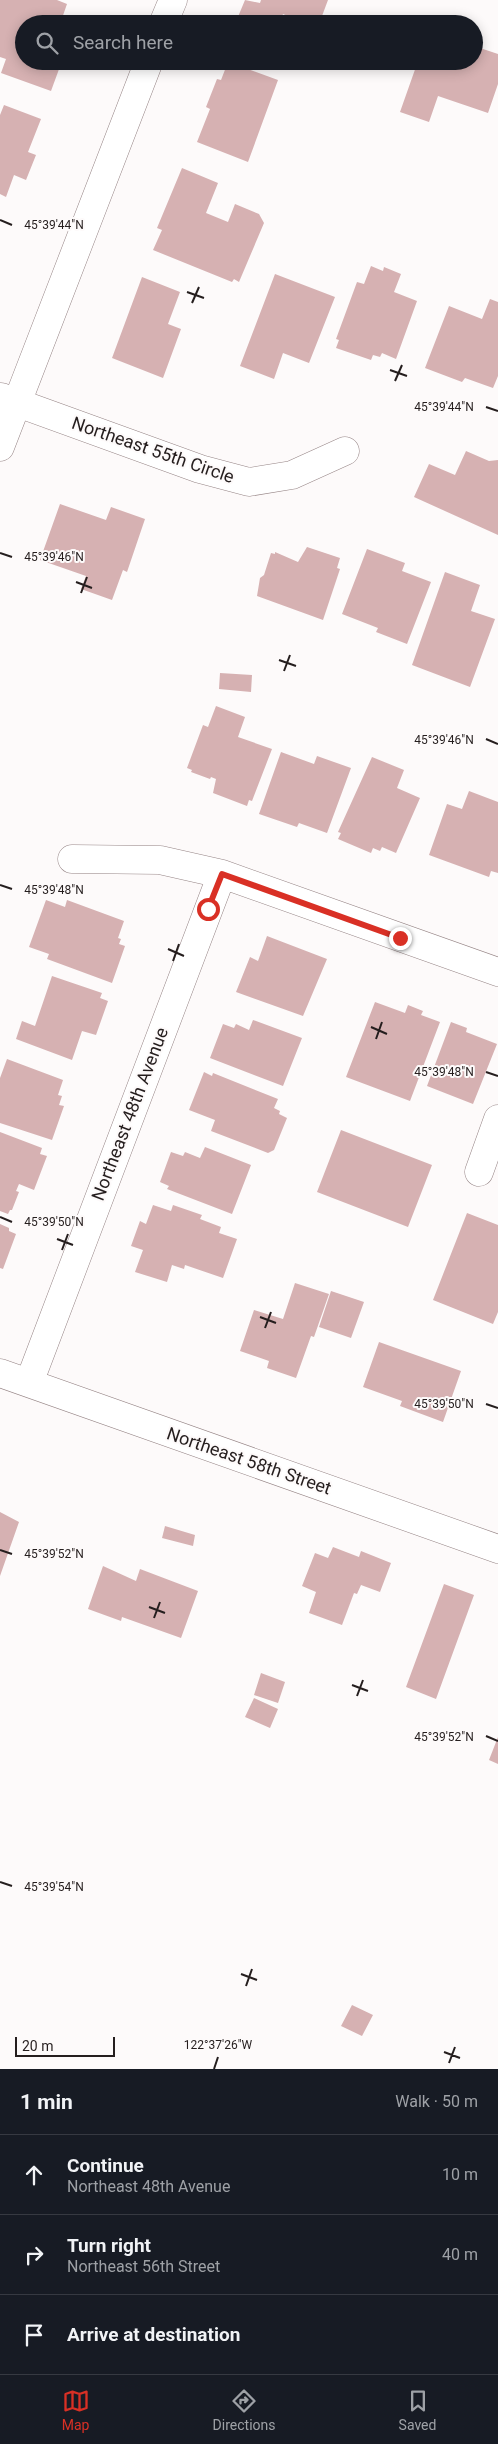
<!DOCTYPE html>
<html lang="en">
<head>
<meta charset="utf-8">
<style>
  :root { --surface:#171b24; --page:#242831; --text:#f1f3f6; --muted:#9ea1a6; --line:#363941; --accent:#d93025 }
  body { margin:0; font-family:Roboto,sans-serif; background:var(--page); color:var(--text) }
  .scale { position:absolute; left:15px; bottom:12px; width:100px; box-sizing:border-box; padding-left:5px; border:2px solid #251e1e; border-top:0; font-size:14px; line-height:18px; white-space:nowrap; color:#251e1e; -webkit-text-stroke:4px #fdfafa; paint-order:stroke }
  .stop { position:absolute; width:15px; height:15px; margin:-11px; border:4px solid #d93025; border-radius:50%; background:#fff }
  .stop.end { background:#d93025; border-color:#fff; box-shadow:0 1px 5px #0008 }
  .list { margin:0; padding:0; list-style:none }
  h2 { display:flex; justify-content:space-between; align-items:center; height:65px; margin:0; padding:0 20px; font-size:21px }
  h2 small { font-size:16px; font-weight:400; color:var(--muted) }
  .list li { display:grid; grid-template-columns:32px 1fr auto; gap:15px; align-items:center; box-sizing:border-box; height:80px; padding:0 20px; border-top:1px solid var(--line) }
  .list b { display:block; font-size:19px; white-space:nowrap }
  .list p { margin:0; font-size:16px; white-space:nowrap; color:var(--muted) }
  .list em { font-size:16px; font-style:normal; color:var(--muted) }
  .icon { flex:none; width:28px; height:28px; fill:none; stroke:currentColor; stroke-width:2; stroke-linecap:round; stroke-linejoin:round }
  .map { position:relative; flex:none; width:498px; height:2069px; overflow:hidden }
  .search { position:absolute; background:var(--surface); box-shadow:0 2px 12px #0003; left:15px; right:15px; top:15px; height:55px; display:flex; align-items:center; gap:12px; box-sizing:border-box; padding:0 18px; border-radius:28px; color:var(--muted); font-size:19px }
  .sheet { height:305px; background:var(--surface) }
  nav { display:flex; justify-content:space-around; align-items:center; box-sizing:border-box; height:70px; border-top:1px solid var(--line); background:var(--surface); font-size:14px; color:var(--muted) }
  nav a { display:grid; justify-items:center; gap:2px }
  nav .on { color:var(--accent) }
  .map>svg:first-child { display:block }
</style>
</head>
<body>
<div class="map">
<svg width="498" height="2069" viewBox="0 0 498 2069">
  <rect width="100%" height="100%" fill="#fdfafa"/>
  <path fill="#d6b1b2" d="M 0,0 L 57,0 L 67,4 L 60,24 L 24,24 L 24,61 L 62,61 L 51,91 L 1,73 L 6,59 L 0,57 Z
    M 245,0 L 260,3 L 261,0 L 328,0 L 319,24 L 307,24 L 283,14 L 279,24 L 235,24 Z
    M 474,46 L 498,54 L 498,84 L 488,113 L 438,96 L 429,122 L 400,112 L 418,61 L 474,61 Z
    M 228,62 L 278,80 L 248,162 L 197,142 L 210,109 L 206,107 L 217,79 L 221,80 Z
    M 4,105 L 41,119 L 28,152 L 36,155 L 26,180 L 14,175 L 6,197 L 0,194 L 0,115 Z
    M 182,168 L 218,183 L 206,213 L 228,222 L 235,204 L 259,214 L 264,223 L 239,282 L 234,279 L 232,282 L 153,250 L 162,230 L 157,228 Z
    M 371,266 L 383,271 L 384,267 L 401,274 L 394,292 L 417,301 L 396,359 L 382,353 L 380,357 L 373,355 L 371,360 L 336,348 L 339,340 L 336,339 L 357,282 L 364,284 Z
    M 275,274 L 335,297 L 309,363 L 283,353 L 274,379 L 240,366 Z
    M 142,277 L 180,292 L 168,324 L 181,329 L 163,378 L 112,358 Z
    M 490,299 L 498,302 L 498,376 L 493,388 L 465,378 L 462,382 L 425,368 L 449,306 L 482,319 Z
    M 466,451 L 489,461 L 498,460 L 498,535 L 414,497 L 429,464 L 455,475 Z
    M 60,504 L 106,520 L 111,507 L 145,519 L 127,572 L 123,570 L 112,600 L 81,589 L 86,576 L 40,560 Z
    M 307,547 L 340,558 L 337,568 L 340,569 L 323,620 L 257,596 L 260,578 L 264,575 L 271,553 L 275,554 L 275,552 L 298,562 Z
    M 367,549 L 405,563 L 402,571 L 431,582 L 407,644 L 376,632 L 378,628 L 342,614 Z
    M 445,572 L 480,585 L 471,611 L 495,619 L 470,687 L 412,665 Z
    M 220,673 L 252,675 L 251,692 L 219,689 Z
    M 216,706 L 245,717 L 238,737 L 272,749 L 252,801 L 249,800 L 247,806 L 213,793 L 216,779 L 211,777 L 210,779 L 191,772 L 192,770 L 187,768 L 203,725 L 208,727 Z
    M 281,752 L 314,764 L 317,756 L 351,768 L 327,833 L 299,823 L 297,827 L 259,814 Z
    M 372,757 L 404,770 L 397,788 L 420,798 L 396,853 L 382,847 L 380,851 L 373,848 L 371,853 L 338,839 L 341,833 L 338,832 Z
    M 469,791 L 498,802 L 498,873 L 491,871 L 489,877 L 429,855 L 447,804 L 462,809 Z
    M 46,900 L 65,907 L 67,900 L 124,921 L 118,938 L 121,939 L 119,944 L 125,946 L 112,983 L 47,959 L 49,954 L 29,947 Z
    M 267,936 L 327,959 L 303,1016 L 236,992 L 250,957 L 258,961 Z
    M 52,976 L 102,993 L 100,998 L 108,1001 L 96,1035 L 82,1031 L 72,1060 L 16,1039 L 22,1021 L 35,1026 Z
    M 375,1002 L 405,1013 L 408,1005 L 423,1011 L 421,1015 L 440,1022 L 410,1101 L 346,1077 Z
    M 253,1020 L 302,1038 L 283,1086 L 210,1058 L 223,1024 L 234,1028 L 236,1024 L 249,1030 Z
    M 451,1022 L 467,1028 L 466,1032 L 497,1044 L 473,1104 L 427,1086 Z
    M 7,1059 L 63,1080 L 58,1095 L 62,1096 L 59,1105 L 64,1106 L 52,1140 L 0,1123 L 0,1078 Z
    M 204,1072 L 212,1076 L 213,1073 L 278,1099 L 274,1108 L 280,1111 L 279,1114 L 287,1118 L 274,1150 L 268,1153 L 211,1131 L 215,1120 L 189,1110 Z
    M 341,1130 L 432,1165 L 408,1227 L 317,1192 Z
    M 0,1132 L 42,1148 L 40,1154 L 47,1156 L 34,1190 L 19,1184 L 16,1191 L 19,1192 L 12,1210 L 10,1210 L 8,1214 L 0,1211 Z
    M 205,1147 L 251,1165 L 232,1214 L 167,1189 L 169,1186 L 160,1182 L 171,1152 L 183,1156 L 185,1152 L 200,1158 Z
    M 153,1205 L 171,1211 L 173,1205 L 202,1215 L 200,1219 L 221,1227 L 219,1233 L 237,1239 L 223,1278 L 185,1265 L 184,1269 L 172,1265 L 167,1282 L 135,1272 L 143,1250 L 131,1246 L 140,1221 L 146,1224 Z
    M 467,1213 L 498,1225 L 498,1312 L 493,1324 L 433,1300 Z
    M 0,1224 L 9,1228 L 9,1231 L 16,1234 L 3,1269 L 0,1268 Z
    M 295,1283 L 329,1294 L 314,1337 L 311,1336 L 296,1378 L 267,1368 L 269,1361 L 240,1351 L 254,1310 L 283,1319 Z
    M 331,1291 L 364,1302 L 351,1338 L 319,1327 Z
    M 379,1342 L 461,1371 L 443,1422 L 400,1406 L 402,1401 L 363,1387 Z
    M 0,1512 L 19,1522 L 0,1576 Z
    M 165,1526 L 195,1535 L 193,1546 L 162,1538 Z
    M 333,1547 L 359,1557 L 361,1551 L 391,1563 L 380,1592 L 361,1585 L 357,1594 L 354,1593 L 342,1625 L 309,1613 L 316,1592 L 302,1586 L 315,1553 L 328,1558 Z
    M 103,1566 L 136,1581 L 140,1569 L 198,1591 L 181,1638 L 122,1617 L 121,1621 L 88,1609 Z
    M 444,1584 L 474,1595 L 436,1699 L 406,1687 Z
    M 261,1673 L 285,1682 L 278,1703 L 254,1695 Z
    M 254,1698 L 278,1709 L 270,1728 L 245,1717 Z
    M 498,1737 L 498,1764 L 489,1760 Z
    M 352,2005 L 373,2015 L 362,2036 L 341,2026 Z"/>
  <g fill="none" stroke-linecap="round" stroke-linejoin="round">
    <g stroke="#968586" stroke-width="29">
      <path id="minor" d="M 163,24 L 173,0
        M 1,397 L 200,469 L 249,482 L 292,475 L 345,451
        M 0,447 L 149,61
        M 72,859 L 160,860 L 222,874 L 498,972
        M 479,1172 L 498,1119
        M 0,1373 L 498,1549
        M 29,1383 L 222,874"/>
    </g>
    <use href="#minor" stroke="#fff" stroke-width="28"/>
  </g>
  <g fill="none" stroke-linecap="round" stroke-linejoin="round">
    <path stroke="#d93025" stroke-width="6" d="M 208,909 L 222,874 L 400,938"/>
  </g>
  <path fill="none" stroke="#251e1e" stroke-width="2" d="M 0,220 L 12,225M 187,292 L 204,298M 192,303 L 199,287M 390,370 L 407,376M 395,381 L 402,365M 486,407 L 498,411M 0,553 L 12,557M 76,582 L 92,588M 81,593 L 87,577M 279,660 L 296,666M 284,671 L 290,655M 486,739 L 498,744M 0,885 L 12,889M 168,949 L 184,956M 173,961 L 179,944M 371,1027 L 387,1034M 376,1039 L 382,1022M 486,1072 L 498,1076M 0,1217 L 12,1222M 57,1239 L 73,1245M 62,1250 L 68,1234M 260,1317 L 276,1323M 265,1328 L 271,1312M 486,1404 L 498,1408M 0,1550 L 12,1554M 149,1607 L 165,1613M 154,1618 L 160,1602M 352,1685 L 368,1691M 357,1696 L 363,1680M 486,1736 L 498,1741M 0,1882 L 12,1886M 241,1974 L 257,1980M 246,1986 L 252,1969M 444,2052 L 460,2058M 449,2063 L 455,2047M 214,2069 L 218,2057"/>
  <g text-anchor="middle" stroke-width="4" stroke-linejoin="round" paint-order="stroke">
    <g font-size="18" fill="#251e1e" stroke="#fdfafa">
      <text transform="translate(153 450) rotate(19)" y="6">Northeast 55th Circle</text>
      <text transform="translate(130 1114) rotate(-69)" y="6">Northeast 48th Avenue</text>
      <text transform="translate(249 1461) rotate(19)" y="6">Northeast 58th Street</text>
    </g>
  </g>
  <g font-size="12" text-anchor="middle" fill="#251e1e" stroke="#fdfafa" stroke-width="4" stroke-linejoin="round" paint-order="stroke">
    <text x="54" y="229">45°39'44"N</text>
    <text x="444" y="411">45°39'44"N</text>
    <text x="54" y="561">45°39'46"N</text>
    <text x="444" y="744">45°39'46"N</text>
    <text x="54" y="894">45°39'48"N</text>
    <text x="444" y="1076">45°39'48"N</text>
    <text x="54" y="1226">45°39'50"N</text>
    <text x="444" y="1408">45°39'50"N</text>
    <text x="54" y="1558">45°39'52"N</text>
    <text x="444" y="1741">45°39'52"N</text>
    <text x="54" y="1891">45°39'54"N</text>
    <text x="218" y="2049">122°37'26"W</text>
  </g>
</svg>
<div class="scale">20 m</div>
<div class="stop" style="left:208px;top:909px"></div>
<div class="stop end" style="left:400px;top:938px"></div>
<div class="search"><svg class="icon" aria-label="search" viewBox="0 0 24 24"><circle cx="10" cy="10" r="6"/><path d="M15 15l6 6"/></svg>Search here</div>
</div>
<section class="sheet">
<h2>1 min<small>Walk · 50 m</small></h2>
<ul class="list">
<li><svg class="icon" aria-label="ahead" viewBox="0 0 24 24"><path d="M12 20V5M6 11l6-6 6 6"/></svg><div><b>Continue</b><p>Northeast 48th Avenue</p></div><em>10 m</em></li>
<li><svg class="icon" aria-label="right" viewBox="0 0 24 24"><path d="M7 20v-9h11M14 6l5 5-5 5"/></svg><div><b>Turn right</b><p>Northeast 56th Street</p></div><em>40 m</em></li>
<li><svg class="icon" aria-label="arrive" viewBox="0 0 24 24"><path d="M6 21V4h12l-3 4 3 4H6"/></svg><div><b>Arrive at destination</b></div></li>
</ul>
</section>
<nav>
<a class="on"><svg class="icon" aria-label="map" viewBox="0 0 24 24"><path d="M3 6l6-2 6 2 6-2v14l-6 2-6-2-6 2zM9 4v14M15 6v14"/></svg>Map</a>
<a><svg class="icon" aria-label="directions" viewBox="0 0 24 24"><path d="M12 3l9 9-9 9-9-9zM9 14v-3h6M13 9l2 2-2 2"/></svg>Directions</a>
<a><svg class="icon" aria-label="saved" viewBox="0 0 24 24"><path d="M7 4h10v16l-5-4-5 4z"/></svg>Saved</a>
</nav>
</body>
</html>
